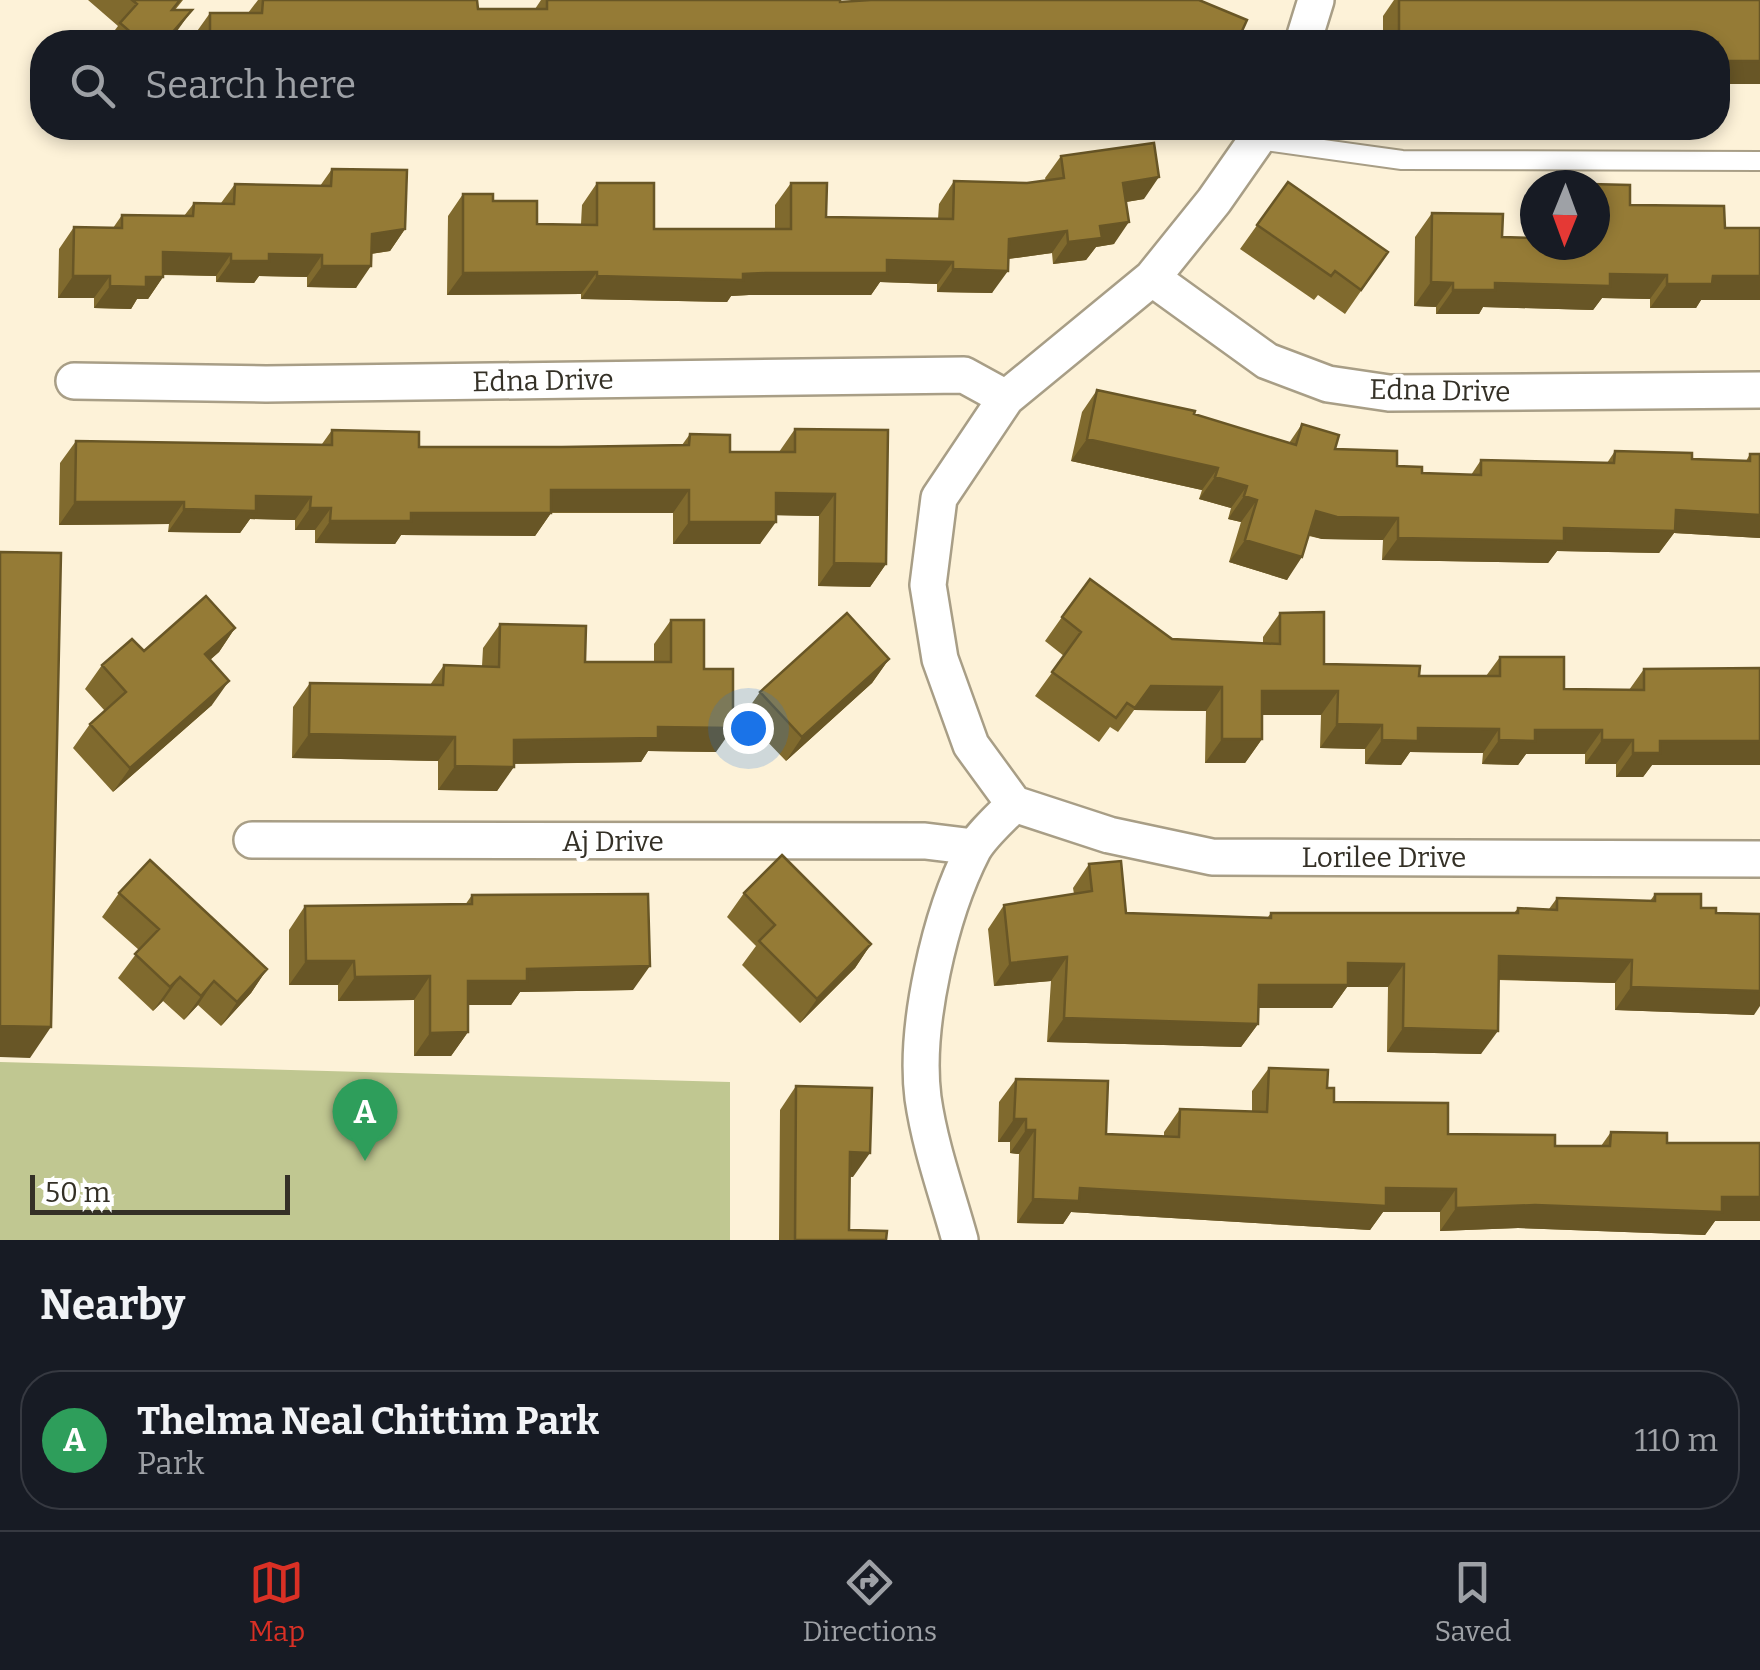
<!DOCTYPE html>
<html lang="en">
<head>
<meta charset="utf-8">
<style>
  :root { --surface:#171b24; --page:#242831; --text:#f1f3f6; --muted:#9ea1a6; --line:#363941; --accent:#d93025 }
  body { margin:0; font-family:Bitter,serif; background:var(--page); color:var(--text) }
  .compass { position:absolute; left:1520px; top:170px; width:90px; height:90px; border-radius:50%; background:var(--surface); box-shadow:0 5px 15px #0003; rotate:181deg }
  .scale { position:absolute; left:30px; bottom:25px; width:260px; box-sizing:border-box; padding-left:10px; border:5px solid #343026; border-top:0; font-size:28px; line-height:35px; white-space:nowrap; color:#343026; -webkit-text-stroke:8px #fff; paint-order:stroke }
  .you { position:absolute; left:748px; top:728px; width:35px; height:35px; margin:-25px; border:8px solid #fff; border-radius:50%; background:#1a73e8; box-shadow:0 0 0 15px #1a73e833 }
  .badge { display:grid; place-items:center; width:65px; height:65px; border-radius:50%; background:var(--accent); color:#fff; font-size:32px; font-weight:700 }
  .pin { position:absolute; translate:-50% -82px; filter:drop-shadow(0 2px 5px #0008) }
  .pin::after { content:''; position:absolute; top:52px; width:35px; height:30px; background:inherit; clip-path:polygon(0 0,100% 0,50% 100%) }
  .list { margin:0; padding:0; list-style:none }
  h2 { display:flex; justify-content:space-between; align-items:center; height:130px; margin:0; padding:0 40px; font-size:42px }
  h2 small { font-size:32px; font-weight:400; color:var(--muted) }
  .list li { display:grid; grid-template-columns:65px 1fr auto; gap:30px; align-items:center; box-sizing:border-box; height:140px; margin:0 20px 20px; padding:0 20px; border:2px solid var(--line); border-radius:40px }
  .list b { display:block; font-size:38px; white-space:nowrap }
  .list p { margin:0; font-size:32px; white-space:nowrap; color:var(--muted) }
  .list em { font-size:32px; font-style:normal; color:var(--muted) }
  .icon { flex:none; width:55px; height:55px; fill:none; stroke:currentColor; stroke-width:2; stroke-linecap:round; stroke-linejoin:round }
  .map { position:relative; flex:none; width:1760px; height:1240px; overflow:hidden }
  .search { position:absolute; background:var(--surface); box-shadow:0 5px 15px #0003; left:30px; right:30px; top:30px; height:110px; display:flex; align-items:center; gap:25px; box-sizing:border-box; padding:0 35px; border-radius:40px; color:var(--muted); font-size:38px }
  .sheet { height:290px; background:var(--surface) }
  nav { display:flex; justify-content:space-around; align-items:center; box-sizing:border-box; height:140px; border-top:2px solid var(--line); background:var(--surface); font-size:28px; color:var(--muted) }
  nav a { display:grid; justify-items:center; gap:5px }
  nav .on { color:var(--accent) }
  .map>svg:first-child { display:block }
</style>
</head>
<body>
<div class="map">
<svg width="1760" height="1240" viewBox="0 0 1760 1240">
  <rect width="100%" height="100%" fill="#fdf2d8"/>
  <path fill="#c0c791" d="M 0,1062 L 730,1082 L 730,1240 L 0,1240 Z"/>
  <g fill="none" stroke-linecap="round" stroke-linejoin="round">
    <g stroke="#a89e86" stroke-width="22">
      <path id="lane" d="M 1259,140 L 1402,160 L 1760,161"/>
    </g>
    <g stroke="#a89e86" stroke-width="40">
      <path id="street" d="M 1303,42 L 1316,0
        M 1152,278 L 1267,361 L 1328,384 L 1389,393 L 1760,390
        M 74,381 L 266,384 L 964,375 L 1006,398
        M 1014,804 L 971,745 L 940,659 L 928,585 L 939,498 L 1006,398 L 1152,278 L 1214,201 L 1265,128
        M 1014,804 L 1109,835 L 1212,857 L 1760,859
        M 252,840 L 925,841 L 974,847
        M 960,1240 C 947,1193 930,1147 923,1098 C 914,1027 940,914 973,850 C 982,834 1001,818 1014,804"/>
    </g>
    <use href="#lane" stroke="#fff" stroke-width="18"/>
    <use href="#street" stroke="#fff" stroke-width="35"/>
  </g>
  <path fill="#806a2e" d="M 88,0 L 183,0 L 175,10 L 175,34 L 168,42 L 106,42 L 118,26 Z
    M 258,0 L 477,0 L 478,9 L 535,9 L 541,0 L 840,0 L 840,2 L 1237,42 L 195,42 L 195,34 L 210,13 L 248,13 Z
    M 1394,0 L 1760,0 L 1760,84 L 1718,84 L 1718,42 L 1383,42 L 1383,16 Z
    M 1061,156 L 1144,199 L 1126,202 L 1114,244 L 1096,247 L 1086,260 L 1053,264 L 1052,253 L 1008,259 L 992,293 L 937,292 L 937,284 L 880,282 L 871,295 L 749,295 L 731,296 L 727,302 L 581,299 L 581,294 L 447,295 L 448,216 L 463,194 L 493,201 L 537,224 L 581,224 L 582,205 L 597,183 L 654,229 L 775,229 L 775,205 L 791,183 L 826,217 L 938,219 L 939,204 L 954,181 L 1027,183 L 1046,181 L 1045,178 Z
    M 332,169 L 405,229 L 390,251 L 371,254 L 356,288 L 307,287 L 307,277 L 259,276 L 254,283 L 216,282 L 216,276 L 163,275 L 163,277 L 148,299 L 137,299 L 131,309 L 94,308 L 94,298 L 58,298 L 59,249 L 74,227 L 113,228 L 122,215 L 184,216 L 194,203 L 221,203 L 235,184 L 320,186 Z
    M 1288,182 L 1388,252 L 1345,314 L 1318,295 L 1314,300 L 1240,249 Z
    M 1630,205 L 1701,300 L 1696,308 L 1650,308 L 1650,299 L 1602,298 L 1593,310 L 1483,307 L 1479,314 L 1436,314 L 1436,307 L 1414,306 L 1415,237 L 1432,213 L 1502,237 L 1595,245 Z
    M 1097,390 L 1194,414 L 1289,443 L 1302,424 L 1335,449 L 1422,473 L 1471,475 L 1481,460 L 1607,463 L 1615,451 L 1692,459 L 1746,461 L 1750,454 L 1760,454 L 1760,538 L 1674,533 L 1659,553 L 1557,551 L 1548,563 L 1382,560 L 1383,540 L 1322,539 L 1309,536 L 1287,580 L 1229,562 L 1241,522 L 1228,519 L 1231,508 L 1199,499 L 1202,490 L 1071,461 L 1082,412 Z
    M 795,429 L 886,564 L 870,587 L 818,586 L 819,516 L 776,515 L 760,544 L 673,544 L 673,513 L 551,513 L 535,536 L 401,535 L 395,544 L 315,543 L 315,530 L 295,530 L 295,520 L 250,519 L 240,533 L 168,532 L 169,524 L 59,525 L 60,463 L 76,441 L 322,444 L 332,430 L 419,447 L 562,447 L 682,445 L 690,434 L 730,452 L 779,452 Z
    M 1280,613 L 1324,664 L 1419,676 L 1486,676 L 1500,657 L 1564,689 L 1629,690 L 1644,669 L 1652,765 L 1643,777 L 1616,777 L 1616,764 L 1585,764 L 1585,754 L 1526,754 L 1518,765 L 1482,764 L 1483,753 L 1410,752 L 1401,765 L 1365,764 L 1365,749 L 1320,748 L 1321,715 L 1262,715 L 1262,739 L 1245,763 L 1205,763 L 1206,711 L 1134,710 L 1118,732 L 1110,727 L 1099,742 L 1035,696 L 1064,656 L 1045,641 L 1062,617 L 1172,639 L 1263,643 L 1263,637 Z
    M 671,620 L 704,669 L 716,752 L 648,751 L 641,762 L 514,764 L 497,791 L 438,790 L 438,761 L 292,758 L 293,707 L 310,683 L 430,685 L 444,665 L 482,666 L 483,648 L 500,624 L 585,662 L 654,662 L 654,644 Z
    M 235,628 L 219,652 L 210,660 L 212,705 L 113,792 L 73,748 L 90,724 L 105,711 L 85,689 L 102,665 L 144,651 Z
    M 889,659 L 872,683 L 786,761 L 743,716 L 760,692 Z
    M 1089,864 L 1126,913 L 1268,917 L 1271,913 L 1514,913 L 1518,908 L 1549,909 L 1557,898 L 1650,901 L 1655,894 L 1716,913 L 1754,1015 L 1615,1010 L 1615,983 L 1499,980 L 1481,1054 L 1387,1052 L 1388,987 L 1347,987 L 1332,1008 L 1258,1008 L 1258,1024 L 1241,1047 L 1047,1042 L 1051,981 L 994,986 L 988,929 L 1004,905 L 1074,894 L 1073,888 Z
    M 119,893 L 267,969 L 251,993 L 221,1026 L 198,1005 L 184,1020 L 163,1001 L 153,1011 L 118,978 L 139,950 L 102,917 Z
    M 744,893 L 871,944 L 855,968 L 800,1023 L 742,965 L 756,946 L 727,917 Z
    M 472,895 L 633,990 L 520,992 L 511,1005 L 468,1005 L 468,1032 L 451,1056 L 414,1056 L 414,1000 L 338,1001 L 338,985 L 289,985 L 289,930 L 305,906 L 465,905 Z
    M 1269,1068 L 1327,1088 L 1334,1102 L 1448,1134 L 1555,1146 L 1601,1146 L 1611,1132 L 1667,1143 L 1715,1221 L 1705,1235 L 1518,1228 L 1440,1231 L 1440,1212 L 1383,1212 L 1370,1230 L 1071,1212 L 1063,1224 L 1017,1223 L 1019,1154 L 1010,1153 L 1010,1142 L 998,1142 L 999,1102 L 1016,1079 L 1106,1134 L 1164,1136 L 1164,1132 L 1180,1109 L 1252,1112 L 1252,1091 Z
    M 796,1086 L 853,1177 L 850,1176 L 849,1230 L 886,1240 L 779,1240 L 780,1110 Z"/>
  <path fill="#685626" d="M 192,10 L 175,34 L 168,42 L 164,42 Z
    M 1549,38 L 1546,42 L 1476,42 L 1478,39 Z
    M 287,41 L 364,41 L 363,42 L 285,42 Z
    M 1728,61 L 1760,61 L 1760,84 L 1718,84 L 1718,68 Z
    M 1159,177 L 1144,199 L 1108,205 L 1123,183 Z
    M 1129,222 L 1114,244 L 1096,247 L 1086,260 L 1053,264 L 1068,242 L 1100,226 Z
    M 405,229 L 390,251 L 356,256 L 372,234 Z
    M 1067,231 L 1052,253 L 993,261 L 1009,239 Z
    M 163,252 L 231,254 L 216,276 L 148,274 Z
    M 269,254 L 322,255 L 307,277 L 259,276 L 254,283 L 216,282 L 231,261 Z
    M 887,260 L 953,262 L 937,284 L 880,282 L 871,295 L 749,295 L 731,296 L 727,302 L 581,299 L 597,276 L 743,274 Z
    M 322,266 L 371,266 L 356,288 L 307,287 Z
    M 953,269 L 1008,271 L 992,293 L 937,292 Z
    M 597,272 L 581,294 L 447,295 L 463,273 Z
    M 1610,274 L 1667,275 L 1650,299 L 1602,298 L 1593,310 L 1483,307 L 1479,314 L 1436,314 L 1453,290 L 1495,283 Z
    M 73,276 L 110,276 L 94,298 L 58,298 Z
    M 1713,276 L 1760,276 L 1760,300 L 1701,300 L 1696,308 L 1650,308 L 1667,284 Z
    M 146,277 L 163,277 L 148,299 L 137,299 L 131,309 L 94,308 L 110,286 Z
    M 1431,282 L 1453,283 L 1436,307 L 1414,306 Z
    M 1087,439 L 1218,468 L 1202,490 L 1071,461 Z
    M 1215,477 L 1247,486 L 1231,508 L 1199,499 Z
    M 551,490 L 689,490 L 673,513 L 536,512 Z
    M 776,493 L 835,494 L 819,516 L 761,515 Z
    M 256,496 L 311,497 L 295,520 L 250,519 L 240,533 L 168,532 L 184,509 Z
    M 1244,496 L 1257,500 L 1241,522 L 1228,519 Z
    M 75,502 L 184,502 L 169,524 L 59,525 Z
    M 310,508 L 331,508 L 315,530 L 295,530 Z
    M 1676,510 L 1760,515 L 1760,538 L 1674,533 L 1659,553 L 1557,551 L 1548,563 L 1382,560 L 1398,538 L 1564,528 Z
    M 1316,511 L 1398,518 L 1383,540 L 1322,539 L 1301,533 Z
    M 411,513 L 551,513 L 535,536 L 401,535 L 395,544 L 315,543 L 330,521 Z
    M 689,522 L 776,522 L 760,544 L 673,544 Z
    M 1245,540 L 1302,557 L 1287,580 L 1229,562 Z
    M 834,563 L 886,564 L 870,587 L 818,586 Z
    M 235,628 L 219,652 L 189,678 L 205,654 Z
    M 889,659 L 872,683 L 786,761 L 802,737 Z
    M 229,681 L 212,705 L 113,792 L 130,768 Z
    M 1151,686 L 1222,687 L 1206,711 L 1134,710 L 1118,732 Z
    M 1262,691 L 1338,691 L 1321,715 L 1245,715 Z
    M 1337,724 L 1382,725 L 1365,749 L 1320,748 Z
    M 658,727 L 733,728 L 716,752 L 648,751 L 641,762 L 498,764 L 514,740 Z
    M 1418,728 L 1499,729 L 1483,753 L 1410,752 L 1401,765 L 1365,764 L 1382,740 Z
    M 1535,730 L 1602,730 L 1585,754 L 1526,754 L 1518,765 L 1482,764 L 1499,740 Z
    M 309,734 L 455,737 L 438,761 L 292,758 Z
    M 1222,739 L 1262,739 L 1245,763 L 1205,763 Z
    M 1602,740 L 1633,740 L 1616,764 L 1585,764 Z
    M 1660,741 L 1760,741 L 1760,765 L 1652,765 L 1643,777 L 1616,777 L 1633,753 Z
    M 455,766 L 514,767 L 497,791 L 438,790 Z
    M 871,944 L 855,968 L 800,1023 L 817,999 Z
    M 1499,956 L 1632,960 L 1615,983 L 1483,979 Z
    M 1067,957 L 1051,981 L 994,986 L 1010,963 Z
    M 306,961 L 354,961 L 338,985 L 289,985 Z
    M 1348,963 L 1404,964 L 1388,987 L 1347,987 L 1332,1008 L 1242,1008 L 1259,985 Z
    M 650,966 L 633,990 L 520,992 L 511,1005 L 452,1005 L 468,981 L 527,969 Z
    M 267,969 L 251,993 L 221,1026 L 237,1002 Z
    M 430,976 L 414,1000 L 338,1001 L 355,977 Z
    M 180,977 L 163,1001 L 153,1011 L 170,987 Z
    M 214,981 L 198,1005 L 184,1020 L 201,996 Z
    M 1760,984 L 1760,1006 L 1754,1015 L 1615,1010 L 1631,987 Z
    M 1064,1018 L 1258,1024 L 1241,1047 L 1047,1042 Z
    M 0,1026 L 51,1027 L 30,1058 L 0,1057 Z
    M 1403,1028 L 1498,1031 L 1481,1054 L 1387,1052 Z
    M 468,1032 L 451,1056 L 414,1056 L 430,1033 Z
    M 1014,1119 L 1026,1119 L 1010,1142 L 998,1142 Z
    M 1026,1130 L 1035,1130 L 1019,1154 L 1010,1153 Z
    M 850,1152 L 870,1153 L 853,1177 L 833,1176 Z
    M 1080,1188 L 1386,1188 L 1456,1189 L 1440,1212 L 1383,1212 L 1370,1230 L 1071,1212 L 1063,1224 L 1017,1223 L 1033,1199 Z
    M 1722,1197 L 1760,1197 L 1760,1221 L 1715,1221 L 1705,1235 L 1518,1228 L 1440,1231 L 1456,1208 Z"/>
  <path fill="#957b36" stroke="#685626" stroke-width="2.5" d="M 132,0 L 180,0 L 172,10 L 192,10 L 164,42 L 142,42 L 120,23 L 137,4 Z
    M 263,0 L 477,0 L 478,9 L 547,9 L 547,0 L 840,0 L 840,2 L 871,0 L 1199,0 L 1247,20 L 1237,42 L 714,42 L 714,41 L 621,42 L 364,42 L 364,41 L 287,41 L 287,42 L 210,42 L 210,13 L 262,13 Z
    M 1399,0 L 1760,0 L 1760,61 L 1728,61 L 1728,66 L 1718,67 L 1718,79 L 1718,42 L 1549,42 L 1549,38 L 1478,39 L 1478,42 L 1399,42 Z
    M 1154,143 L 1159,177 L 1123,183 L 1129,222 L 1100,226 L 1102,238 L 1068,242 L 1067,231 L 1009,239 L 1008,271 L 953,269 L 953,262 L 887,260 L 887,273 L 765,273 L 743,274 L 743,280 L 597,276 L 597,272 L 463,273 L 463,194 L 493,194 L 493,201 L 537,201 L 537,224 L 597,225 L 597,183 L 654,183 L 654,229 L 791,229 L 791,183 L 827,183 L 826,217 L 953,219 L 954,181 L 1027,183 L 1064,178 L 1061,156 Z
    M 332,169 L 407,170 L 405,229 L 372,234 L 371,266 L 322,266 L 322,255 L 269,254 L 269,261 L 231,261 L 231,254 L 163,252 L 163,277 L 146,277 L 146,287 L 110,286 L 110,276 L 73,276 L 74,227 L 122,228 L 122,215 L 193,216 L 194,203 L 234,204 L 235,184 L 331,186 Z
    M 1288,182 L 1388,252 L 1361,290 L 1335,271 L 1331,276 L 1257,225 Z
    M 1590,184 L 1630,185 L 1630,205 L 1724,206 L 1725,228 L 1760,228 L 1760,276 L 1713,276 L 1712,284 L 1667,284 L 1667,275 L 1610,274 L 1610,286 L 1495,283 L 1495,290 L 1453,290 L 1453,283 L 1431,282 L 1432,213 L 1503,214 L 1502,237 L 1535,238 L 1535,245 L 1595,245 L 1595,185 Z
    M 1097,390 L 1195,411 L 1194,414 L 1296,445 L 1302,424 L 1339,435 L 1335,449 L 1397,451 L 1397,466 L 1422,467 L 1422,473 L 1481,475 L 1481,460 L 1614,463 L 1615,451 L 1692,453 L 1692,459 L 1750,461 L 1750,454 L 1760,454 L 1760,515 L 1676,510 L 1675,531 L 1564,528 L 1564,541 L 1398,538 L 1398,518 L 1337,517 L 1316,511 L 1302,557 L 1245,540 L 1257,500 L 1244,496 L 1247,486 L 1215,477 L 1218,468 L 1087,439 Z
    M 795,429 L 888,430 L 886,564 L 834,563 L 835,494 L 776,493 L 776,522 L 689,522 L 689,490 L 551,490 L 551,513 L 411,513 L 411,521 L 330,521 L 331,508 L 310,508 L 311,497 L 256,496 L 256,511 L 184,509 L 184,502 L 75,502 L 76,441 L 332,445 L 332,430 L 419,432 L 419,447 L 562,447 L 689,445 L 690,434 L 730,435 L 730,452 L 795,452 Z
    M 0,552 L 61,553 L 51,1027 L 0,1026 Z
    M 1090,579 L 1172,639 L 1280,644 L 1280,613 L 1324,612 L 1324,664 L 1420,666 L 1419,676 L 1500,676 L 1500,657 L 1564,657 L 1564,689 L 1644,690 L 1644,669 L 1760,668 L 1760,741 L 1660,741 L 1660,753 L 1633,753 L 1633,740 L 1602,740 L 1602,730 L 1535,730 L 1535,741 L 1499,740 L 1499,729 L 1418,728 L 1418,741 L 1382,740 L 1382,725 L 1337,724 L 1338,691 L 1262,691 L 1262,739 L 1222,739 L 1222,687 L 1151,686 L 1135,708 L 1127,703 L 1116,718 L 1052,672 L 1081,632 L 1062,617 Z
    M 206,596 L 235,628 L 205,654 L 229,681 L 130,768 L 90,724 L 126,692 L 102,665 L 132,639 L 144,651 Z
    M 847,613 L 889,659 L 802,737 L 760,692 Z
    M 671,620 L 704,620 L 704,669 L 733,669 L 733,728 L 658,727 L 658,738 L 514,740 L 514,767 L 455,766 L 455,737 L 309,734 L 310,683 L 443,685 L 444,665 L 499,667 L 500,624 L 586,626 L 585,662 L 671,662 Z
    M 782,855 L 871,944 L 817,999 L 759,941 L 775,925 L 744,893 Z
    M 150,860 L 267,969 L 237,1002 L 214,981 L 201,996 L 180,977 L 170,987 L 135,954 L 159,929 L 119,893 Z
    M 1121,861 L 1126,913 L 1271,918 L 1271,913 L 1518,913 L 1518,908 L 1557,910 L 1557,898 L 1655,901 L 1655,894 L 1701,894 L 1701,908 L 1716,908 L 1716,913 L 1760,914 L 1760,991 L 1631,987 L 1632,960 L 1499,956 L 1498,1031 L 1403,1028 L 1404,964 L 1348,963 L 1348,985 L 1259,985 L 1258,1024 L 1064,1018 L 1067,957 L 1010,963 L 1004,905 L 1092,891 L 1089,864 Z
    M 648,894 L 650,966 L 527,969 L 527,981 L 468,981 L 468,1032 L 430,1033 L 430,976 L 355,977 L 354,961 L 306,961 L 305,906 L 472,904 L 472,895 Z
    M 1269,1068 L 1328,1070 L 1327,1088 L 1334,1088 L 1334,1102 L 1448,1103 L 1448,1134 L 1555,1135 L 1555,1146 L 1610,1146 L 1611,1132 L 1667,1133 L 1667,1143 L 1760,1143 L 1760,1197 L 1722,1197 L 1722,1212 L 1535,1205 L 1456,1208 L 1456,1189 L 1386,1188 L 1386,1206 L 1080,1188 L 1079,1201 L 1033,1199 L 1035,1130 L 1026,1130 L 1026,1119 L 1014,1119 L 1016,1079 L 1108,1081 L 1106,1134 L 1179,1137 L 1180,1109 L 1267,1112 Z
    M 796,1086 L 872,1088 L 870,1153 L 850,1152 L 849,1230 L 887,1231 L 886,1240 L 795,1240 Z"/>
  <g text-anchor="middle" stroke-width="8" stroke-linejoin="round" paint-order="stroke">
    <g font-size="28" fill="#343026" stroke="#fff">
      <text transform="translate(543 380) rotate(-1)" y="10">Edna Drive</text>
      <text transform="translate(1440 390) rotate(1)" y="10">Edna Drive</text>
      <text x="613" y="851">Aj Drive</text>
      <text x="1384" y="867">Lorilee Drive</text>
    </g>
  </g>
</svg>
<svg class="compass" viewBox="-18 -18 36 36"><path d="M0-13l5 13h-10z" fill="#e53935"/><path d="M0 13l5-13h-10z" fill="#9ea1a6"/></svg>
<div class="scale">50 m</div>
<div class="you"></div>
<div class="pin badge" style="left:365px;top:1161px;background:#2e9e5b">A</div>
<div class="search"><svg class="icon" aria-label="search" viewBox="0 0 24 24"><circle cx="10" cy="10" r="6"/><path d="M15 15l6 6"/></svg>Search here</div>
</div>
<section class="sheet">
<h2>Nearby<small></small></h2>
<ul class="list">
<li><span class="badge" style="background:#2e9e5b">A</span><div><b>Thelma Neal Chittim Park</b><p>Park</p></div><em>110 m</em></li>
</ul>
</section>
<nav>
<a class="on"><svg class="icon" aria-label="map" viewBox="0 0 24 24"><path d="M3 6l6-2 6 2 6-2v14l-6 2-6-2-6 2zM9 4v14M15 6v14"/></svg>Map</a>
<a><svg class="icon" aria-label="directions" viewBox="0 0 24 24"><path d="M12 3l9 9-9 9-9-9zM9 14v-3h6M13 9l2 2-2 2"/></svg>Directions</a>
<a><svg class="icon" aria-label="saved" viewBox="0 0 24 24"><path d="M7 4h10v16l-5-4-5 4z"/></svg>Saved</a>
</nav>
</body>
</html>
